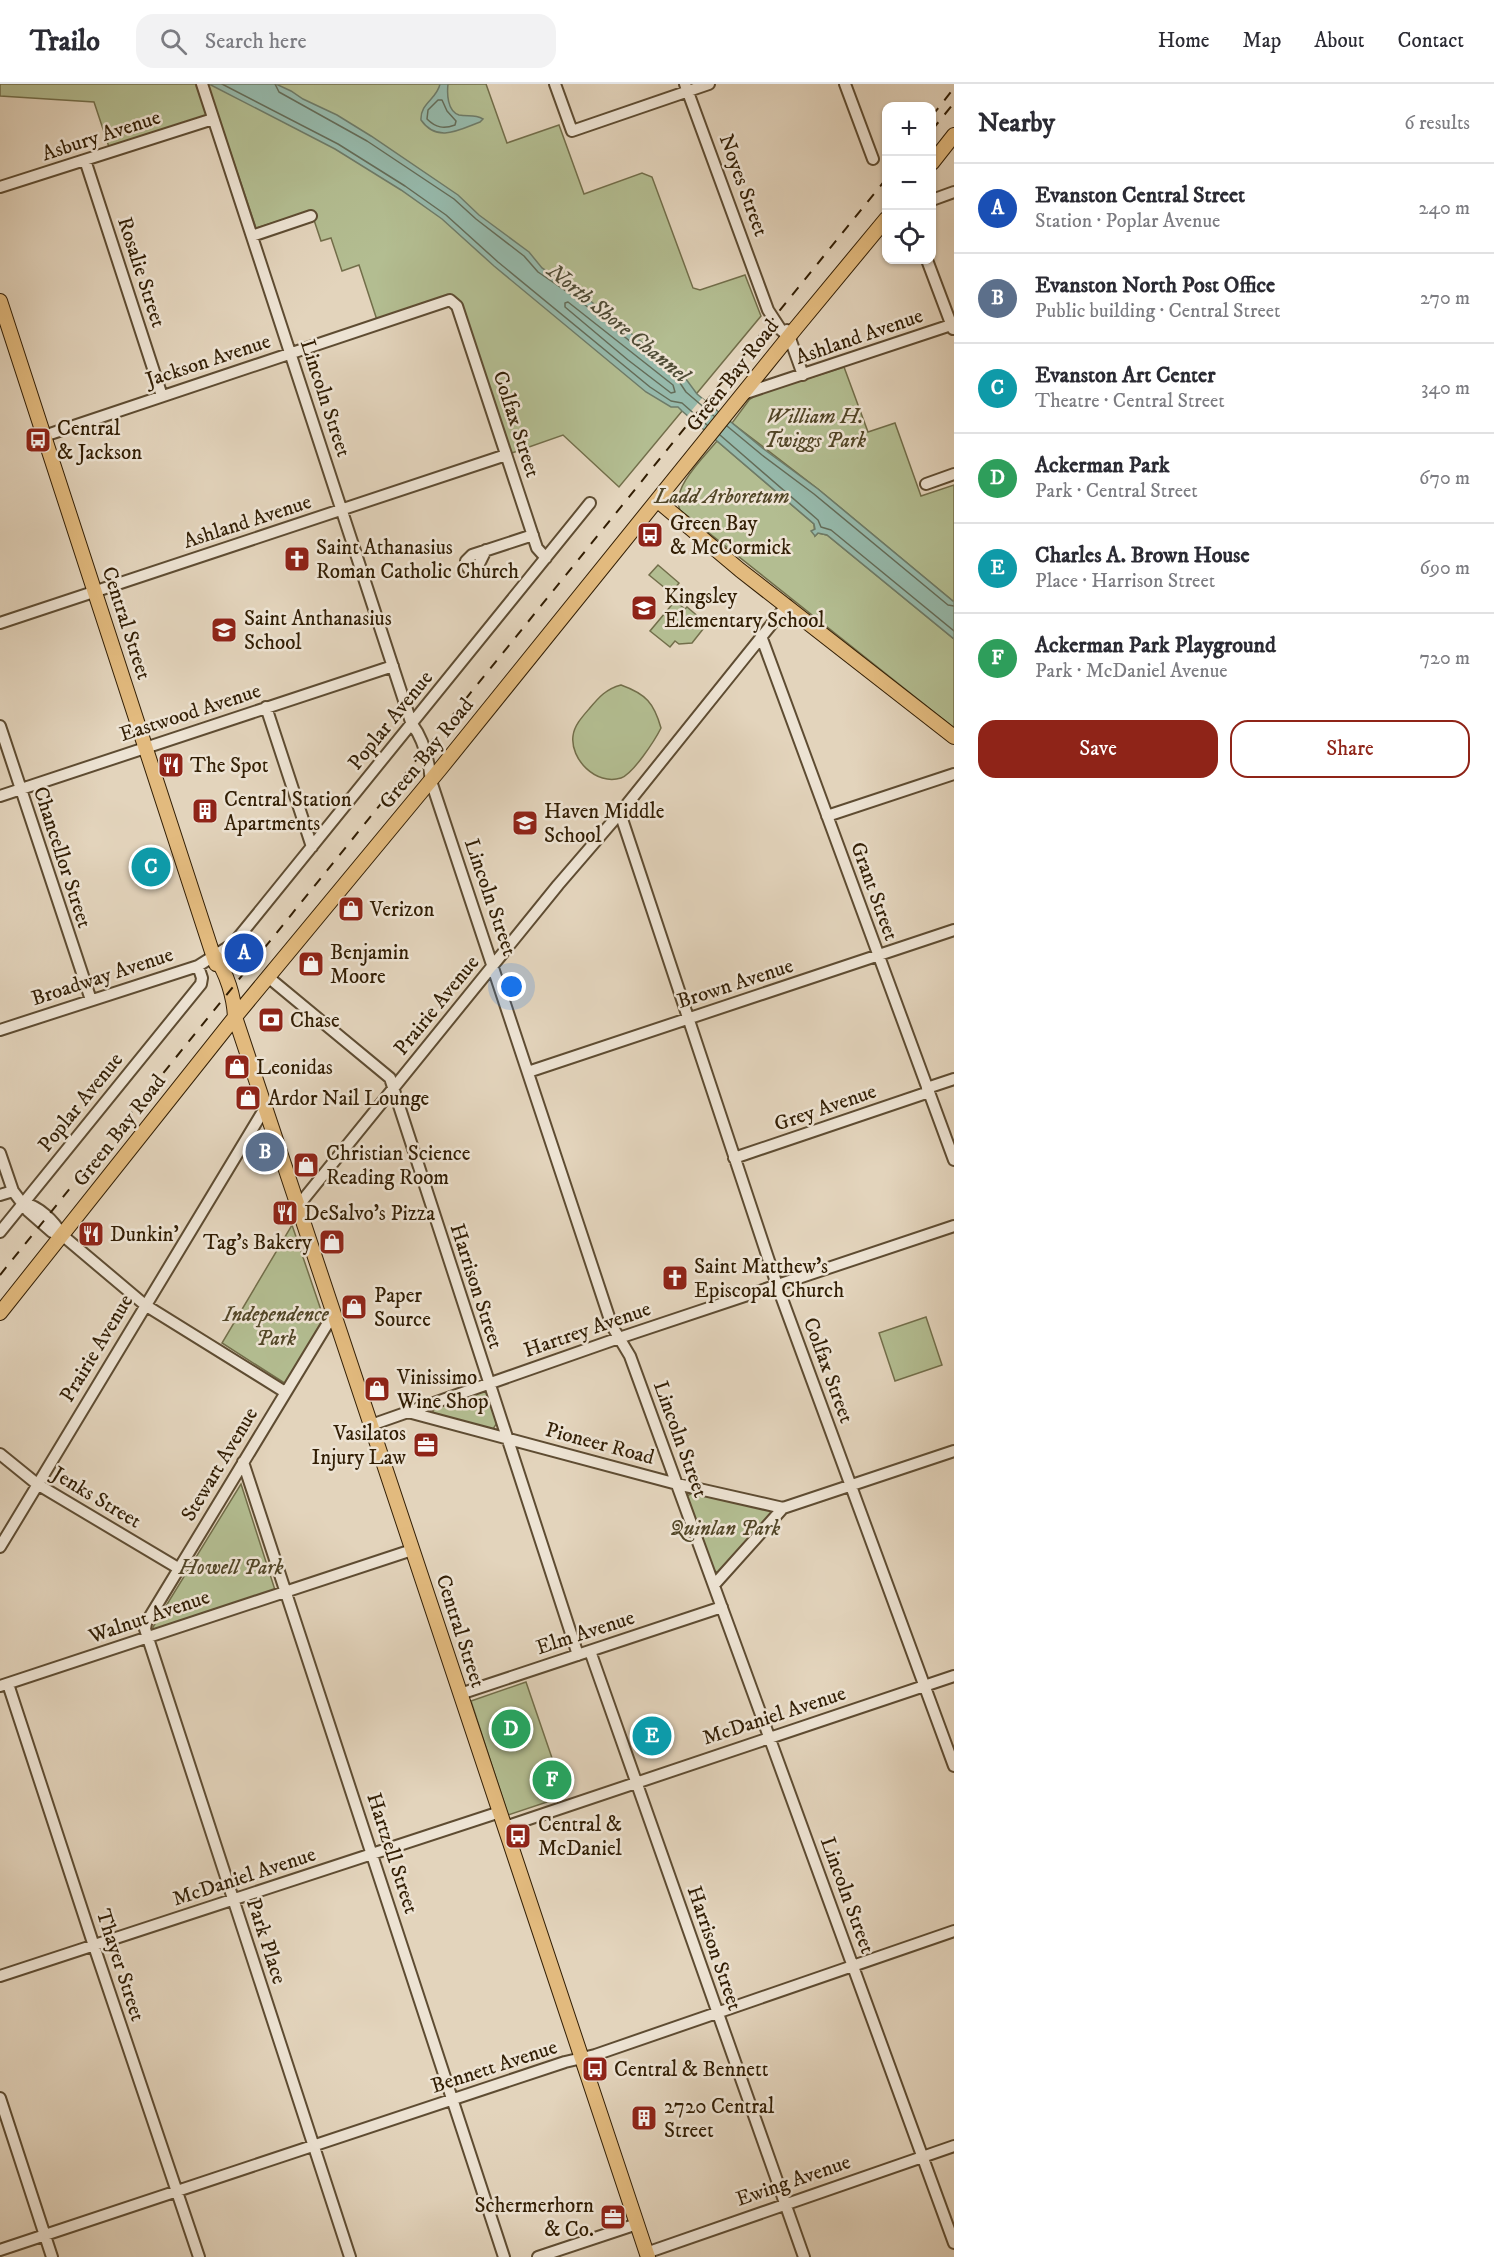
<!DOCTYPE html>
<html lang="en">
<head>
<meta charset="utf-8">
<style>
  :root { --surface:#fff; --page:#f2f2f3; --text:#2b2b33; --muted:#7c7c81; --line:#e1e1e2; --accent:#8f2418 }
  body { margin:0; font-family:"IM FELL DW Pica",serif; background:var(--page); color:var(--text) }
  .controls { position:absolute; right:18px; top:18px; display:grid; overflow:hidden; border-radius:12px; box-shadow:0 2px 4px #0004 }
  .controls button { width:54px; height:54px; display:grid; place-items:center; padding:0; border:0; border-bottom:2px solid var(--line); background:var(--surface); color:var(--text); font:30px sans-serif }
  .you { position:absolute; left:512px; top:903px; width:21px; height:21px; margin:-15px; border:4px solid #fff; border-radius:50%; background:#1a73e8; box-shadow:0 0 0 9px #1a73e833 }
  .badge { display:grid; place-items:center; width:39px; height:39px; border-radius:50%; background:var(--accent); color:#fff; font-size:20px; font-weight:700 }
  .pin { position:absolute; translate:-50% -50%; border:3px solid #fff; box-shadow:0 2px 6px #0006 }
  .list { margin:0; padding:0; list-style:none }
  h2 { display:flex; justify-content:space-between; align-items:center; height:78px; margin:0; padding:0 24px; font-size:26px }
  h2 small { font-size:20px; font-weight:400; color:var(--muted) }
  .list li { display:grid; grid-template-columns:39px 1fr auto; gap:18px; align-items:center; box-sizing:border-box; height:90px; padding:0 24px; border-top:2px solid var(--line) }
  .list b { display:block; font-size:22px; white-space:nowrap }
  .list p { margin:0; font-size:20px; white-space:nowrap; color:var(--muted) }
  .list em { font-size:20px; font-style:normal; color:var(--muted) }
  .actions { display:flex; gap:12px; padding:18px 24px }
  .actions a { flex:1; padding:14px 0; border:2px solid var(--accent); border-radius:18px; text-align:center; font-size:21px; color:var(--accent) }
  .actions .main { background:var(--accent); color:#fff }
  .icon { flex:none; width:33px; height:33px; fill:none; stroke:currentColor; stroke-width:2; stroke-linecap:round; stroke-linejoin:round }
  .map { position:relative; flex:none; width:954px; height:2173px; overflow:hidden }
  header { display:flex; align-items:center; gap:36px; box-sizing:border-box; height:84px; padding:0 30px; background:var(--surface); border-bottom:2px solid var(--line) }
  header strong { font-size:28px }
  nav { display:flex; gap:33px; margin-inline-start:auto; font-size:21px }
  .search { width:420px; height:54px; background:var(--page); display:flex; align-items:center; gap:15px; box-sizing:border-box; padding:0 21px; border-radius:18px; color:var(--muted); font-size:22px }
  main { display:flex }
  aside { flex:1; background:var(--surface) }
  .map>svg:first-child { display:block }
</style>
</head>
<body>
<header>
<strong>Trailo</strong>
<div class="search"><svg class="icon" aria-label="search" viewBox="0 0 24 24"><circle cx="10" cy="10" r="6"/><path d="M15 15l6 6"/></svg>Search here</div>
<nav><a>Home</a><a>Map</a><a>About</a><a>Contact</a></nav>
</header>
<main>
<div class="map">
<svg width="954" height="2173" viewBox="0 0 954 2173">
  <rect width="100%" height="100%" fill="#e3d4bc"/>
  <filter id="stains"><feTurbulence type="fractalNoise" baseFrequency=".00333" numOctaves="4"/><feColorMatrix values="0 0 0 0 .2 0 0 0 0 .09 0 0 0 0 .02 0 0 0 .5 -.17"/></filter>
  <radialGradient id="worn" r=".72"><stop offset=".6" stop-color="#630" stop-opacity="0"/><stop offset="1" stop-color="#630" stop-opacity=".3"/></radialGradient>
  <path fill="#b3bd91" stroke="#726e4a" stroke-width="1.5" d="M 0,0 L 486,0 L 507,59 L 559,41 L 584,110 L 642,89 L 652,93 L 693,204 L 700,206 L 745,191 L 761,232 L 619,403 L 563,351 L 509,370 L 456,214 L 452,212 L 377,236 L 359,181 L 342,187 L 331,154 L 321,157 L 311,127 L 256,144 L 217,28 L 109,63 L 94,18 L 0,12 Z
    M 844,283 L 868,348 L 895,339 L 921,412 L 954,401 L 954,518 L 818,405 L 732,339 L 749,316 L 756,311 Z
    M 717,357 L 814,440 L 815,452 L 818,449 L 827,451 L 954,555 L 954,644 L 680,426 C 670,405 704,373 717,357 Z
    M 658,481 L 679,499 L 671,509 L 649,491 Z
    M 675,517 L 685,525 L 687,523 L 707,540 L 692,559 L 679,560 L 675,557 L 670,563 L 650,547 Z
    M 621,601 C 646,610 654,619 661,644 C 655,656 633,690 621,694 C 596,702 570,675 573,652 C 574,642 582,633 589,625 C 599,613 606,605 621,601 Z
    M 292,1141 L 324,1235 L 286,1300 L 222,1259 Z
    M 926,1233 L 942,1281 L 895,1297 L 879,1249 Z
    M 485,1305 L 497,1339 L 493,1345 L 434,1330 L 432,1325 Z
    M 241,1400 L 275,1506 L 153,1546 L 153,1543 Z
    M 692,1409 L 773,1426 L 774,1428 L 718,1489 L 713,1486 L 687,1418 L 687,1412 Z
    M 526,1598 L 565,1712 L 508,1731 L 471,1617 Z"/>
  <path fill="#96b9ab" stroke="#6e7b68" stroke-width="1.5" d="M 209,0 L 276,0 L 291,7 L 303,15 L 337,31 L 371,52 L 458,111 L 479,131 L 529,168 L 542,184 L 583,211 L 683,291 L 697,310 L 765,366 L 818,405 L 954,518 L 954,555 L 827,451 L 818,449 L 815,452 L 811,447 L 815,445 L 814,440 L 682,327 L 678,323 L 671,323 L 646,308 L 494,182 L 442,135 L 401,106 L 335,65 Z
    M 440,0 L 448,0 C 447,9 447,27 459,31 C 468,33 474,30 483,35 L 480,38 C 459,46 437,59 421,36 C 420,19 437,15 440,0 Z"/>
  <path fill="#e3d4bc" d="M 702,314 L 712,322 L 697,341 L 687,332 Z"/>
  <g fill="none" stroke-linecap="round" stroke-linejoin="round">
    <path stroke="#646c58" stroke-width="1.5" d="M 222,0 L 338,60 L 405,102 L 446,131 L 498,178 L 650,303 L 671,317 L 682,319 L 707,341
      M 275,0 L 279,8 L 367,57 L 454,115 L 476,135 L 524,172 L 538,188 L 579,216 L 678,296 L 686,308 L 714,332
      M 438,16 L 442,16 L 447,27 L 456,37 L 455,41 C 444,45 436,44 427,35 L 428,26 Z
      M 568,218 L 673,301 L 675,308 L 671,309 L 628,276 L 565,223 L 565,219 Z
      M 727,342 L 762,371 L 814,410 L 948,521 L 954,522
      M 720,351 L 818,436 L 821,443 L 831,446 L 954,547"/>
    <g stroke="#5e4c32" stroke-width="14">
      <path id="minor" d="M 202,0 L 413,644
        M 555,0 L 572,47 L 709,0
        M 685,0 L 768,226 L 781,246 L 789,253
        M 845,0 L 873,75
        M 85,76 L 162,312
        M 0,103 L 213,35
        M 932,116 L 954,108
        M 252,152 L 311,132
        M 927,176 L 953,245
        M 787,246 L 803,291
        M 743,310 L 954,240
        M 44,352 L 450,216 L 457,222 L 537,464 L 546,474
        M 926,400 L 954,390
        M 486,466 L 477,484 L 468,484 L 466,477 L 472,471 L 533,451
        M 0,539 L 506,371
        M 761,552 L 954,1076
        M 266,623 L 312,763
        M 412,640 C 424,656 429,677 431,697 L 612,1242 L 630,1272 L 954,2159
        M 0,642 L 91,916
        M 0,712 L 393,582
        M 620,729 L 777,1201 L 954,1682
        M 827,732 L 954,690
        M 268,893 L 390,994 L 578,1571
        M 0,946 L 198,882 L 233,860 L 590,419
        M 528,988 L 954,846
        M 927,1004 L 954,995
        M 0,1069 L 13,1107 L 28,1127 L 52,1148 L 62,1151
        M 734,1074 L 929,1008
        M 0,1111 L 13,1107
        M 23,1119 C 39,1122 54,1137 62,1151 L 145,1221 L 285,1308
        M 298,1122 L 558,801 L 620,729 L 787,521
        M 0,1148 L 201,900 L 202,894 L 198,882
        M 334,1229 L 146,1539 L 145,1545 L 350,2173
        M 408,1328 L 677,1400 L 783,1424 L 954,1367
        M 371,1341 L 619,1254 L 954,1142
        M 0,1370 L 37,1400 L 178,1484
        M 243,1378 L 504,2173
        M 0,1463 L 265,1024
        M 714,1501 L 783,1424
        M 590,1567 L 804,2173
        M 8,1600 L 94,1862 L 199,2173
        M 0,1602 L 412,1466
        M 460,1610 L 722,1523
        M 505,1743 L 954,1592
        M 0,1892 L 500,1728
        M 0,2014 L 52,2173
        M 0,2166 L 565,1978 L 595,1971 L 954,1847
        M 646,2169 L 954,2062
        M 538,2173 L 637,2140"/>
    </g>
    <g stroke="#321e04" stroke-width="16">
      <path id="major" d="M 932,79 L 954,51
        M 0,217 L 216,880
        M 658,417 L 740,486 L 954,653
        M 215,873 C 227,889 234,913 235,933 L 648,2173
        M 0,1229 L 235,933 L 441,684 L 795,245 L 886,135"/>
    </g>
    <use href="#minor" stroke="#ede3d3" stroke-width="10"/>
    <use href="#major" stroke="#e2ba7e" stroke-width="14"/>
    <path stroke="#321e04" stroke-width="2" stroke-dasharray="10 10" stroke-linecap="butt" d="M 932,32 L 954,4
      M 932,46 L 954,19
      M 0,1191 L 886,95"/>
  </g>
  <defs>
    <g id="bus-square" transform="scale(1.35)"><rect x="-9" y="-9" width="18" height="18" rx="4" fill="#8f2418" stroke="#ede3d3"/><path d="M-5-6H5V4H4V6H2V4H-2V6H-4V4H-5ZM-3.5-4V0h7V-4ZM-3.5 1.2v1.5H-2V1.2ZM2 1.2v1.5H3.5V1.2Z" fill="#fff"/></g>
    <g id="church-square" transform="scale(1.35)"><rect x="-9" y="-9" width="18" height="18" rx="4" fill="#8f2418" stroke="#ede3d3"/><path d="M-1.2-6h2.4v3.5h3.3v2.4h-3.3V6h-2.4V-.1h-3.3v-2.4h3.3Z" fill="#fff"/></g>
    <g id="school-square" transform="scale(1.35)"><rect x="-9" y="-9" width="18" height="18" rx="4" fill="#8f2418" stroke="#ede3d3"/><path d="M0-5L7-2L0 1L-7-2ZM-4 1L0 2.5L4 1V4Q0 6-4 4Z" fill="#fff"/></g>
    <g id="restaurant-square" transform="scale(1.35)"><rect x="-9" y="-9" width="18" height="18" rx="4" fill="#8f2418" stroke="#ede3d3"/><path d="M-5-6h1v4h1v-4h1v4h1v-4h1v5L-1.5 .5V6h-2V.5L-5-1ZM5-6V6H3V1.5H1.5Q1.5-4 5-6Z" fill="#fff"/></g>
    <g id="building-square" transform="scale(1.35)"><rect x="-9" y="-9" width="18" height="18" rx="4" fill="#8f2418" stroke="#ede3d3"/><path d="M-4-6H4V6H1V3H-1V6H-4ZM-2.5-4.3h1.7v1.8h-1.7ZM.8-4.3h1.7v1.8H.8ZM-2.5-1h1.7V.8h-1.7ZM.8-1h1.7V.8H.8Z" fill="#fff"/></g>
    <g id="shop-square" transform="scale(1.35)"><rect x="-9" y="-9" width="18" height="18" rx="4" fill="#8f2418" stroke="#ede3d3"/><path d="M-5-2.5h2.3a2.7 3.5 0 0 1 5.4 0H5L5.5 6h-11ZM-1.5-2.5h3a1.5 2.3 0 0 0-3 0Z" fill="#fff"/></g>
    <g id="bank-square" transform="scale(1.35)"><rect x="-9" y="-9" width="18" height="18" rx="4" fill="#8f2418" stroke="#ede3d3"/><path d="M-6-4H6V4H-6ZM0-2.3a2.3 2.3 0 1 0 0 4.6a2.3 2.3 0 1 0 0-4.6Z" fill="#fff"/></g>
    <g id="office-square" transform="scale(1.35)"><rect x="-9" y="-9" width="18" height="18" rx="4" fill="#8f2418" stroke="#ede3d3"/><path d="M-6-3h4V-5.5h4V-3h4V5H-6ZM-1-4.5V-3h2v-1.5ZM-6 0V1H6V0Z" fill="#fff"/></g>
  </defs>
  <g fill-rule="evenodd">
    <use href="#bus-square" x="38" y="356"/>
    <use href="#bus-square" x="650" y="451"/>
    <use href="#church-square" x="297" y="475"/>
    <use href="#school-square" x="644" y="524"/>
    <use href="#school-square" x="224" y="546"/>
    <use href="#restaurant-square" x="171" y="681"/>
    <use href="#building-square" x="205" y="727"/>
    <use href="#school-square" x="525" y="739"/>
    <use href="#shop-square" x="351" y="825"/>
    <use href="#shop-square" x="311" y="880"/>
    <use href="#bank-square" x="271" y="936"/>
    <use href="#shop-square" x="237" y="983"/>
    <use href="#shop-square" x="248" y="1014"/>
    <use href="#shop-square" x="306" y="1081"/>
    <use href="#restaurant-square" x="285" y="1129"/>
    <use href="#restaurant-square" x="91" y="1150"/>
    <use href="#shop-square" x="332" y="1158"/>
    <use href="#church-square" x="675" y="1194"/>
    <use href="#shop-square" x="354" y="1223"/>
    <use href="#shop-square" x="377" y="1305"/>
    <use href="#office-square" x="426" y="1361"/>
    <use href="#bus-square" x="518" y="1752"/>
    <use href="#bus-square" x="595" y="1985"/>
    <use href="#building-square" x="644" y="2034"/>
    <use href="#office-square" x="613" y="2133"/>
  </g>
  <g text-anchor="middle" stroke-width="5" stroke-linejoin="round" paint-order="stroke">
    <g font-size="21" fill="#321e04" stroke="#ede3d3">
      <text transform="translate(101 51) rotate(-18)" y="7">Asbury Avenue</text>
      <text transform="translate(744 101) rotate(70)" y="7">Noyes Street</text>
      <text transform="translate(142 188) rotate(72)" y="7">Rosalie Street</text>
      <text transform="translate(859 252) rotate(-19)" y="7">Ashland Avenue</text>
      <text transform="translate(208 276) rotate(-18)" y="7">Jackson Avenue</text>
      <text transform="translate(732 291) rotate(-52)" y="7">Green Bay Road</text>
      <text transform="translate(326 314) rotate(72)" y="7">Lincoln Street</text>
      <text transform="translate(517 340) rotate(72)" y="7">Colfax Street</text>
      <text transform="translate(247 437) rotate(-18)" y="7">Ashland Avenue</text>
      <text transform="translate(127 539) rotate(72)" y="7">Central Street</text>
      <text transform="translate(190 628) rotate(-18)" y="7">Eastwood Avenue</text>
      <text transform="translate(390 636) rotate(-51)" y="7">Poplar Avenue</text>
      <text transform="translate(426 669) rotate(-51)" y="7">Green Bay Road</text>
      <text transform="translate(63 773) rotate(72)" y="7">Chancellor Street</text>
      <text transform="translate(875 807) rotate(70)" y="7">Grant Street</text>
      <text transform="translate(491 813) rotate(71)" y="7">Lincoln Street</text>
      <text transform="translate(102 892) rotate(-18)" y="7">Broadway Avenue</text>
      <text transform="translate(735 899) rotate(-18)" y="7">Brown Avenue</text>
      <text transform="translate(436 921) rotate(-51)" y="7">Prairie Avenue</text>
      <text transform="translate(80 1018) rotate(-51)" y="7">Poplar Avenue</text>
      <text transform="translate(825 1023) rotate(-19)" y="7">Grey Avenue</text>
      <text transform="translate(119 1046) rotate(-52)" y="7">Green Bay Road</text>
      <text transform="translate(477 1202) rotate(72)" y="7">Harrison Street</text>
      <text transform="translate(587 1245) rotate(-19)" y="7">Hartrey Avenue</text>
      <text transform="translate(96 1264) rotate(-59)" y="7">Prairie Avenue</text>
      <text transform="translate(829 1286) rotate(70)" y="7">Colfax Street</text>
      <text transform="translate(681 1355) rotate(70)" y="7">Lincoln Street</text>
      <text transform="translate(600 1359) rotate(15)" y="7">Pioneer Road</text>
      <text transform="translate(219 1380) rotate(-59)" y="7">Stewart Avenue</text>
      <text transform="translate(97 1413) rotate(31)" y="7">Jenks Street</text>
      <text transform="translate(149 1532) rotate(-19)" y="7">Walnut Avenue</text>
      <text transform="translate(461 1547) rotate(72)" y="7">Central Street</text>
      <text transform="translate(585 1548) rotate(-18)" y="7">Elm Avenue</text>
      <text transform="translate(774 1631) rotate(-18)" y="7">McDaniel Avenue</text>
      <text transform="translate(393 1769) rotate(72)" y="7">Hartzell Street</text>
      <text transform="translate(244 1792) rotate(-18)" y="7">McDaniel Avenue</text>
      <text transform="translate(848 1811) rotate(70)" y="7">Lincoln Street</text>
      <text transform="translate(267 1857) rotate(72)" y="7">Park Place</text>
      <text transform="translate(715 1864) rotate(71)" y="7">Harrison Street</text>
      <text transform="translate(121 1881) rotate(72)" y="7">Thayer Street</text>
      <text transform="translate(494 1982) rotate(-18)" y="7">Bennett Avenue</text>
      <text transform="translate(793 2096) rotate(-19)" y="7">Ewing Avenue</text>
    </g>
    <g font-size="21" font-style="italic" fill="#524627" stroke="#ede3d3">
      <text x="815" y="339">William H.<tspan x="815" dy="24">Twiggs Park</tspan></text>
      <text x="722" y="419">Ladd Arboretum</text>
      <text x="276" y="1237">Independence<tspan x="276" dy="24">Park</tspan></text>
      <text x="725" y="1451">Quinlan Park</text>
      <text x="231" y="1490">Howell Park</text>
    </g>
    <g font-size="21" fill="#321e04" stroke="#ede3d3" text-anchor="start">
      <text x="57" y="351">Central<tspan x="57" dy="24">&amp; Jackson</tspan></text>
      <text x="670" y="446">Green Bay<tspan x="670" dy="24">&amp; McCormick</tspan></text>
      <text x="316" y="470">Saint Athanasius<tspan x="316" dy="24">Roman Catholic Church</tspan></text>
      <text x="664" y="519">Kingsley<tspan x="664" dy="24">Elementary School</tspan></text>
      <text x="244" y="541">Saint Anthanasius<tspan x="244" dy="24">School</tspan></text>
      <text x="190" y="688">The Spot</text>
      <text x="224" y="722">Central Station<tspan x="224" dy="24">Apartments</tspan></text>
      <text x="544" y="734">Haven Middle<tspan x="544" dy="24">School</tspan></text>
      <text x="370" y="832">Verizon</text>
      <text x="330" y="875">Benjamin<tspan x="330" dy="24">Moore</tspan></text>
      <text x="290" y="943">Chase</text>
      <text x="256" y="990">Leonidas</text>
      <text x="268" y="1021">Ardor Nail Lounge</text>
      <text x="326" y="1076">Christian Science<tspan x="326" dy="24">Reading Room</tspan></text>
      <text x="304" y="1136">DeSalvo's Pizza</text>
      <text x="110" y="1157">Dunkin'</text>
      <text x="312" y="1165" text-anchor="end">Tag's Bakery</text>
      <text x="694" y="1189">Saint Matthew's<tspan x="694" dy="24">Episcopal Church</tspan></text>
      <text x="374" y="1218">Paper<tspan x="374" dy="24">Source</tspan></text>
      <text x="397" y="1300">Vinissimo<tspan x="397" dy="24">Wine Shop</tspan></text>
      <text x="406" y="1356" text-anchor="end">Vasilatos<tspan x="406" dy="24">Injury Law</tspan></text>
      <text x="538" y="1747">Central &amp;<tspan x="538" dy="24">McDaniel</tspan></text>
      <text x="614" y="1992">Central &amp; Bennett</text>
      <text x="664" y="2029">2720 Central<tspan x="664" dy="24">Street</tspan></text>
      <text x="594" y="2128" text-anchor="end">Schermerhorn<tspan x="594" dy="24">&amp; Co.</tspan></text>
    </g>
    <g font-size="22" font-style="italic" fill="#504c36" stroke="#ede3d3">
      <text transform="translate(619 238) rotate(39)" y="8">North Shore Channel</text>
    </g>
  </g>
  <rect width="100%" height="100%" filter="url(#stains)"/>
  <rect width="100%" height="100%" fill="url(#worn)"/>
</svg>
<div class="controls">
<button>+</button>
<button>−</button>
<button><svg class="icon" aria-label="locate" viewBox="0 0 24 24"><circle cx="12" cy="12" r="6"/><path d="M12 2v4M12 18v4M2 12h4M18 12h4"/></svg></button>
</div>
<div class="you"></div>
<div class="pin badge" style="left:244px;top:869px;background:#1a4fb4">A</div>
<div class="pin badge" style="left:265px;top:1068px;background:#5c6f8a">B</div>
<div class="pin badge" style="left:151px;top:783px;background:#0f9aa8">C</div>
<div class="pin badge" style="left:511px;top:1645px;background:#2e9e5b">D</div>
<div class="pin badge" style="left:652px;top:1652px;background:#0f9aa8">E</div>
<div class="pin badge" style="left:552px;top:1696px;background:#2e9e5b">F</div>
</div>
<aside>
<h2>Nearby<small>6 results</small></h2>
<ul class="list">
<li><span class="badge" style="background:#1a4fb4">A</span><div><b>Evanston Central Street</b><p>Station · Poplar Avenue</p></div><em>240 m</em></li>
<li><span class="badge" style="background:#5c6f8a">B</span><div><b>Evanston North Post Office</b><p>Public building · Central Street</p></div><em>270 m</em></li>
<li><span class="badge" style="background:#0f9aa8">C</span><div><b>Evanston Art Center</b><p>Theatre · Central Street</p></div><em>340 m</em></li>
<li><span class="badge" style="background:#2e9e5b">D</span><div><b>Ackerman Park</b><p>Park · Central Street</p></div><em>670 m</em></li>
<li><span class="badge" style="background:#0f9aa8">E</span><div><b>Charles A. Brown House</b><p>Place · Harrison Street</p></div><em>690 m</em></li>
<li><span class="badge" style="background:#2e9e5b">F</span><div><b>Ackerman Park Playground</b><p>Park · McDaniel Avenue</p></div><em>720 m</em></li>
</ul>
<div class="actions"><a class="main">Save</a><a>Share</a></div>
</aside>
</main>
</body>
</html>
